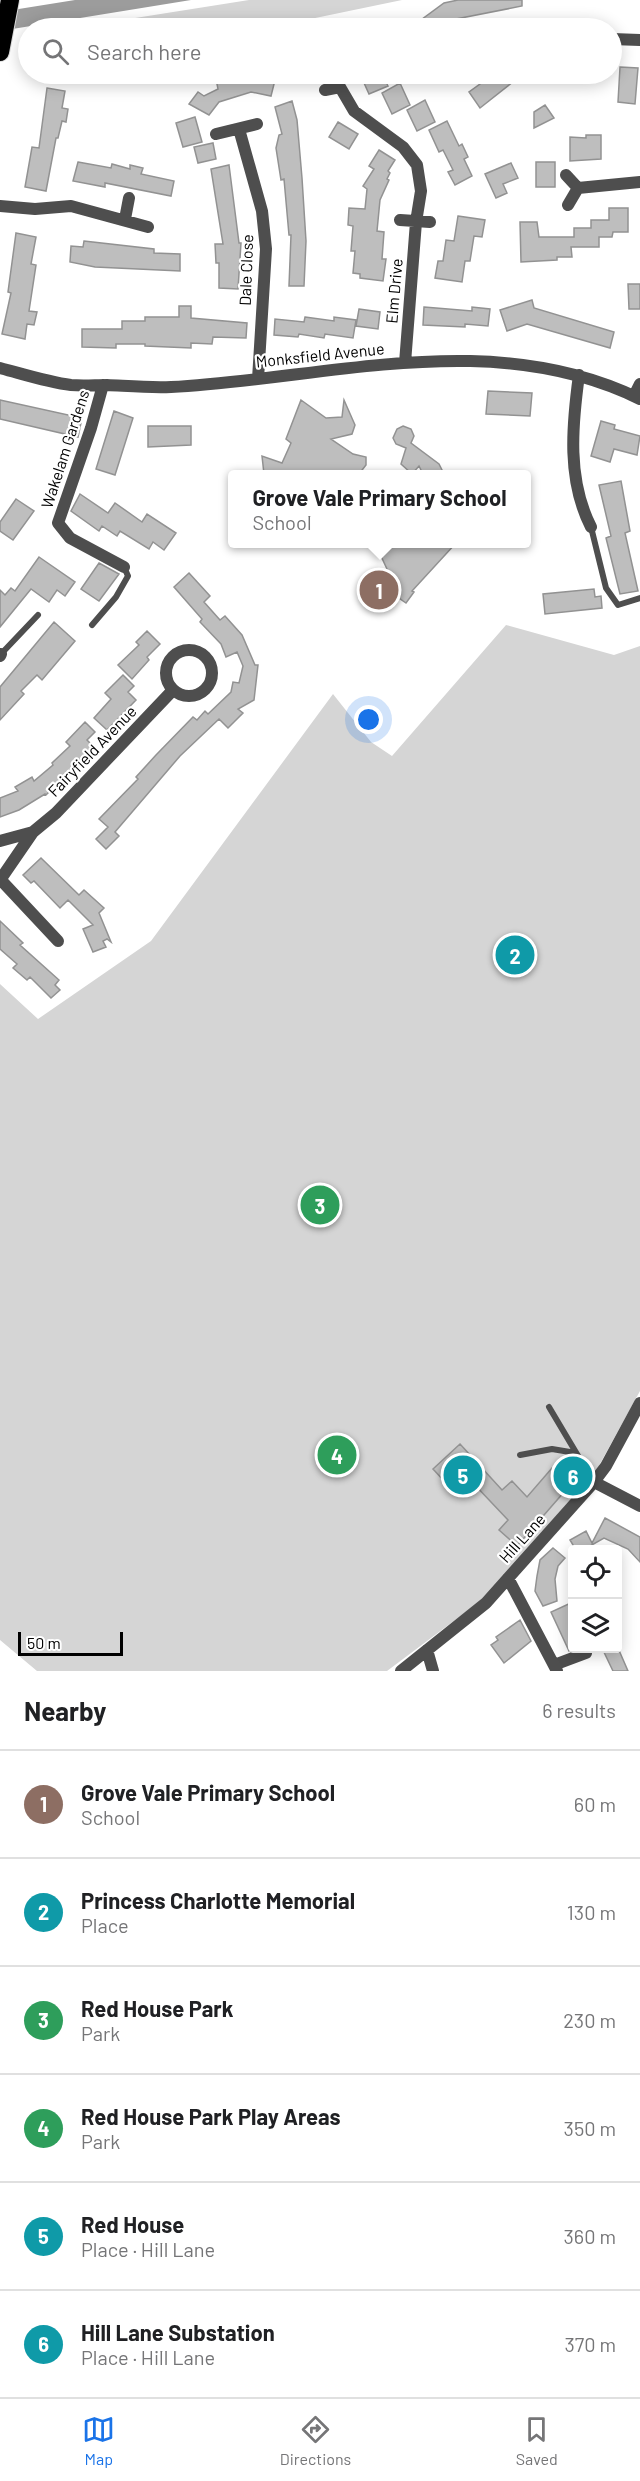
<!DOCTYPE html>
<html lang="en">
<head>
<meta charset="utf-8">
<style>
  :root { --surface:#fff; --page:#f2f2f2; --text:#202124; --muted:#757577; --line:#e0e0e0; --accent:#1a73e8 }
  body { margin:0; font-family:Barlow,sans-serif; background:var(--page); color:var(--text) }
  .controls { position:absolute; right:18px; bottom:18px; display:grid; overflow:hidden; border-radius:6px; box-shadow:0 3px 15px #0003 }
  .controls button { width:54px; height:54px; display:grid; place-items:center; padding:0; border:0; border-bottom:2px solid var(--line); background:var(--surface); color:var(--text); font:30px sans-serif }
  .scale { position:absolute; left:18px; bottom:15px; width:105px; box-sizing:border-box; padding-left:6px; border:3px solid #000; border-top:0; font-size:16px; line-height:21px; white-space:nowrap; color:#000; -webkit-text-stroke:4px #fff; paint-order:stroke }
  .you { position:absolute; left:369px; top:720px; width:21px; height:21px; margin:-15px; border:4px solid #fff; border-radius:50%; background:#1a73e8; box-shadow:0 0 0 9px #1a73e833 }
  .badge { display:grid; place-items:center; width:39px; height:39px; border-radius:50%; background:var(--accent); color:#fff; font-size:20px; font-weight:700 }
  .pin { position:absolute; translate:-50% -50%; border:3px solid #fff; box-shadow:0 2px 6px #0006 }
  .popup { position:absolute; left:228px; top:470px; width:303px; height:78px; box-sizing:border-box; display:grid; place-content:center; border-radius:6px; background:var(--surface); filter:drop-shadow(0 2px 4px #0005); font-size:20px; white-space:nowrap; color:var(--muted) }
  .popup b { font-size:22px; color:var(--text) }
  .popup::after { content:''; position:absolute; left:50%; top:100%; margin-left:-12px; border:12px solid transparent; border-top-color:var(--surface) }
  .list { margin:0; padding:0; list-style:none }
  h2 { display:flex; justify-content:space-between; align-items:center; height:78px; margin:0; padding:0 24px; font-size:26px }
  h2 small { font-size:20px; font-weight:400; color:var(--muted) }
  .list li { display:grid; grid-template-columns:39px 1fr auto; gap:18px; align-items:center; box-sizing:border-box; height:108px; padding:0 24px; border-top:2px solid var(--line) }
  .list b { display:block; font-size:22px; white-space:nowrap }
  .list p { margin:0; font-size:20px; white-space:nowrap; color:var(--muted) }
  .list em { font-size:20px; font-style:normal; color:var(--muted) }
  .icon { flex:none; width:33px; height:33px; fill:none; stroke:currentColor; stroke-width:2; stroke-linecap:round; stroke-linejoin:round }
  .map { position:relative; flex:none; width:640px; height:1671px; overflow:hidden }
  .search { position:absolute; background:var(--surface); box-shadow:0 3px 15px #0003; left:18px; right:18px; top:18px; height:66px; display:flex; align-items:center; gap:15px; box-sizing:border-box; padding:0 21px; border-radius:33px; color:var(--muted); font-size:22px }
  .sheet { height:726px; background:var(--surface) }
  nav { display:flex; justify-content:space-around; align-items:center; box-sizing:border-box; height:84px; border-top:2px solid var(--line); background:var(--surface); font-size:16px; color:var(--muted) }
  nav a { display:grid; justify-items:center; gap:3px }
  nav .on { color:var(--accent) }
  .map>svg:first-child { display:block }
</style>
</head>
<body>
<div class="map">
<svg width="640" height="1671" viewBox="0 0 640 1671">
  <rect width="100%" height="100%" fill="#fff"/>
  <path fill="#d5d5d5" d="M 249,0 L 402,0 L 267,28 L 72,28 Z
    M 506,625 L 614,655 L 640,646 L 640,1391 L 596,1471 L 483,1599 L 387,1671 L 37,1671 L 0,1640 L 0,984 L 38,1019 L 151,941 L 333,694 L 371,742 L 392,756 Z"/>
  <path fill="#9c9c9c" d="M 75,0 L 191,0 L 0,31 L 0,12 Z"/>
  <path fill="#bebebe" stroke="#929292" stroke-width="1.5" d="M 458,0 L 522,0 L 522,6 L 451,20 L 438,28 L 410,28 L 444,3 Z
    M 620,67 L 638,68 L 635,104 L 618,102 Z
    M 236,74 L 247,74 L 275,80 L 271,96 L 251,92 L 219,102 L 209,115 L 189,104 L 198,92 L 204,96 L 218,89 L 216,79 Z
    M 360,74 L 382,74 L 388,86 L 369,94 Z
    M 494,74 L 523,74 L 480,108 L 469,92 Z
    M 400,83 L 410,105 L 392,114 L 382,93 Z
    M 47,88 L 65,91 L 62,108 L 68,109 L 66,122 L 62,121 L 58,138 L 56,138 L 46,191 L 25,187 L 32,147 L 39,148 Z
    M 425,100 L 435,122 L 417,131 L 407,110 Z
    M 292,101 L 297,120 L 302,178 L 306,241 L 304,286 L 289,286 L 291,235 L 289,235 L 284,179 L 281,180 L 276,148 L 279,135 L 282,134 L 275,107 Z
    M 545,105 L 554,118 L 534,128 L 534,112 Z
    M 195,117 L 202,142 L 183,147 L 176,123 Z
    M 447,121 L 459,146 L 462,144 L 468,157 L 464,159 L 472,176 L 455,185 L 448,172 L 453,170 L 443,150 L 439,152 L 429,130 Z
    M 338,122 L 358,134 L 349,149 L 329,137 Z
    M 586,135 L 601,135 L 601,159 L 570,161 L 570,137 L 586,138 Z
    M 213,143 L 216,159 L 198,163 L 194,147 Z
    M 379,150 L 395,160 L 388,171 L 390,173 L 387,179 L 389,180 L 380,200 L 377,231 L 384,232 L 382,259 L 386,259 L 383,281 L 360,278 L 360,274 L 353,273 L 355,251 L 351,251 L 353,226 L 348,225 L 349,208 L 365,209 L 367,189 L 363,186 L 374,169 L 369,166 Z
    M 78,162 L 111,168 L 112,164 L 130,169 L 130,165 L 143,168 L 141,174 L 174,181 L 171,196 L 105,183 L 105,187 L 73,181 Z
    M 536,162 L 555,162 L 555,187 L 536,187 Z
    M 511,163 L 518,178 L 503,184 L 507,193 L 496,198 L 485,174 Z
    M 229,165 L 239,243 L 241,243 L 238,289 L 219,288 L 219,263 L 216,263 L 215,244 L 223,244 L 211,169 Z
    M 609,208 L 628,208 L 628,232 L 613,232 L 612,237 L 599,237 L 599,247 L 571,247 L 572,257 L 557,257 L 557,260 L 521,262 L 520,222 L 537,222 L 539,237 L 574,237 L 574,228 L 591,228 L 591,220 L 609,220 Z
    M 458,216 L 485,220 L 482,237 L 474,236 L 470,261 L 465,261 L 462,282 L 435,278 L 438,261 L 443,261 L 446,240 L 454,241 Z
    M 16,233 L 36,237 L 31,264 L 36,265 L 29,311 L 37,312 L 34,325 L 27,324 L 25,339 L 2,334 L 11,293 L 8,292 Z
    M 84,241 L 154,249 L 154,253 L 180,254 L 180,271 L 95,267 L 70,262 L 71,246 L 83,247 Z
    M 628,284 L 640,284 L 640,309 L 629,309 Z
    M 532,300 L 534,308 L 614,332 L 610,348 L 527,324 L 507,331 L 500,310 Z
    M 179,306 L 191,306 L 191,318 L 247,323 L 246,338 L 213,337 L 212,344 L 191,343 L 191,348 L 145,346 L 145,344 L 116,344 L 116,348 L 82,347 L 82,329 L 122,329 L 122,321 L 145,321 L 145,317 L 179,317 Z
    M 424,307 L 472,311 L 472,307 L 490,309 L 488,326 L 465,324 L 465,327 L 423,325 Z
    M 359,309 L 380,312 L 378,329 L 356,326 Z
    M 305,317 L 334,321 L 334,317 L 356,320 L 353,338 L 325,334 L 324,338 L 299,334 L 298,337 L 274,335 L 275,319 L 304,322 Z
    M 488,391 L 532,393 L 530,416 L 486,414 Z
    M 0,400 L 82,418 L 78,437 L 0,419 Z
    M 301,400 L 326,418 L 342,417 L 344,400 L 355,425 L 352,434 L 331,439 L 353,454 L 366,457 L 366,465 L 359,474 L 264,474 L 262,456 L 282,463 L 291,443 L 286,439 Z
    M 114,411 L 133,418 L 115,475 L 96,469 Z
    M 601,421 L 615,425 L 614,429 L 640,436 L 637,455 L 614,449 L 610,462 L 591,456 Z
    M 148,426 L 191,426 L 191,445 L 148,447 Z
    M 403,426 L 411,429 L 414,436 L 411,443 L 439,464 L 444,474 L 423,474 L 419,466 L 412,474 L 401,464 L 406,448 L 396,444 L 393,438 L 397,429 Z
    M 621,481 L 630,531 L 625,533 L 638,591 L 620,594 L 606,538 L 611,536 L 599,485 Z
    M 80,494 L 108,513 L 115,503 L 142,522 L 147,514 L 176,533 L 164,550 L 153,542 L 149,549 L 120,531 L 117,536 L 102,526 L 99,531 L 71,511 Z
    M 16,499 L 34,511 L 13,540 L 0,531 L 0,522 Z
    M 375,543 L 456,543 L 412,591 L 414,592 L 406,603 L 386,589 L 392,580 Z
    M 39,557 L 75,582 L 65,596 L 57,590 L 49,602 L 31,589 L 0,627 L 0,590 L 5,595 L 11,588 L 15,591 Z
    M 99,563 L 119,574 L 99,601 L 81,589 Z
    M 189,573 L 210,596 L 204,602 L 220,620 L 225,616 L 242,635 L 255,665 L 258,665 L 254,700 L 238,709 L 243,713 L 228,728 L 219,719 L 180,756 L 115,832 L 119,836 L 106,849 L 96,839 L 108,827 L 99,819 L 138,779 L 136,777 L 156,755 L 193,717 L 197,720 L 205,711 L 208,714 L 231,692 L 233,682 L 239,683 L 243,666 L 237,652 L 226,657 L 221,644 L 200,622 L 202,619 L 174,587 Z
    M 594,589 L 595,597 L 601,596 L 602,608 L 545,614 L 543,594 Z
    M 54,622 L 75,641 L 42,680 L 37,675 L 21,691 L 24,694 L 0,720 L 0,687 Z
    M 147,631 L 160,644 L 147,657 L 149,660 L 132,679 L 118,665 L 139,645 L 136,642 Z
    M 123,675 L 134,686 L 128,692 L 136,700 L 107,730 L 94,718 L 111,699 L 105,693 Z
    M 85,722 L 95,732 L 87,740 L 93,746 L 79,760 L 80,761 L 46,795 L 45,794 L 19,810 L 0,817 L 0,798 L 18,791 L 15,787 L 32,777 L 34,781 L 53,765 L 52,763 L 70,746 L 66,742 Z
    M 41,858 L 79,895 L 84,890 L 104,908 L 99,913 L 111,942 L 107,939 L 103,941 L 106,947 L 93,952 L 83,929 L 93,925 L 68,900 L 60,908 L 34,881 L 31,883 L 23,875 Z
    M 0,921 L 23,943 L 20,945 L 59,980 L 55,985 L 60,990 L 51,998 L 30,977 L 27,980 L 13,968 L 17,964 L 0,949 Z
    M 460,1444 L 502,1490 L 512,1481 L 527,1497 L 552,1468 L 571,1484 L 517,1546 L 499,1530 L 508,1520 L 473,1483 L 458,1496 L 433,1469 Z
    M 605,1518 L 640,1537 L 640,1562 L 628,1549 L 604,1538 L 583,1550 L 576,1550 L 570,1540 L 586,1531 L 592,1543 Z
    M 553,1548 L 565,1558 L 558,1566 L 555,1579 L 557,1601 L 543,1606 L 535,1591 L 537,1576 L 540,1560 Z
    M 573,1602 L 573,1649 L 569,1651 L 551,1612 Z
    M 520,1620 L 531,1641 L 504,1663 L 491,1645 L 498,1640 L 496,1637 Z
    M 602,1648 L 618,1648 L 628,1671 L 613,1671 Z"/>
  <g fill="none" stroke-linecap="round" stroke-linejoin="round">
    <g stroke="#dbdbdb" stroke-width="20">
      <path id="highway" d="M 0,52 L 10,0"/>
    </g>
    <path stroke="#4e4e4e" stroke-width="6" d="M 591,527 L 606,588 L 618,605 L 640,598
      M 92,625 L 116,597 L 128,576 L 124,567
      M 1,654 L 38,615
      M 549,1407 L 593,1481
      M 520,1455 L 552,1449 L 576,1453"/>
    <path stroke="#4e4e4e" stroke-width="12" d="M 612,39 L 640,40
      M 458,74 L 458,76
      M 325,90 L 340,87 L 354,111 L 403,147 L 417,165 L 421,191 L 416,222 L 405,363
      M 239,129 L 262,211 L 266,249 L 258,379
      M 216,134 L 257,124
      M 566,175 L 578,188 L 568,205
      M 578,188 L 640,182
      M 0,206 L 35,209 L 71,206 L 148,227
      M 125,219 L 129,198
      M 400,220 L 430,222
      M 0,368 C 23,374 47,382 71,385 C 83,386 95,385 107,385 C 128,386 150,388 171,387 C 327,379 492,326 640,399
      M 579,375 C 572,426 567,480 591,527
      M 103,385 L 91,428 L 58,523 L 70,538 L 124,567
      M 634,396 L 640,384
      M166 673a23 23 0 1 1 46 0a23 23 0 1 1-46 0Z
      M 0,656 L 1,654
      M 0,841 L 33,832
      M 0,879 L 58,941
      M 0,880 L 33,832 L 56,813 L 173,690
      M 594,1482 L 640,1506
      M 508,1578 L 557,1671
      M 427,1650 L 433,1671
      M 554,1665 L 586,1653
      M 401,1671 L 486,1603 L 594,1482 L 606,1466 L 640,1403"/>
    <use href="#highway" stroke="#000" stroke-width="18"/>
  </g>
  <g text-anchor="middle" stroke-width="4.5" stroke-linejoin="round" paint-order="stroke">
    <g font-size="16" fill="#000" stroke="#fff">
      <text transform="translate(246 270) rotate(-88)" y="6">Dale Close</text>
      <text transform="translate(394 291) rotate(-85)" y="6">Elm Drive</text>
      <text transform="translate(320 355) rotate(-6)" y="6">Monksfield Avenue</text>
      <text transform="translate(65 449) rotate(-72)" y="6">Wakelam Gardens</text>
      <text transform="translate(92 751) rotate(-46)" y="6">Fairyfield Avenue</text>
      <text transform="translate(522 1538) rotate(-48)" y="6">Hill Lane</text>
    </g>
  </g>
</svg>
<div class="controls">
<button><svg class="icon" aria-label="locate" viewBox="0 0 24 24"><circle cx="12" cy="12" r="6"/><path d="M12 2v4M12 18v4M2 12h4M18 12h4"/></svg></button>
<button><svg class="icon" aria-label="layers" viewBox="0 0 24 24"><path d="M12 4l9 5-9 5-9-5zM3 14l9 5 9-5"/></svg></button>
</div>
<div class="scale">50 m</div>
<div class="you"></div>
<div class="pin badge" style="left:379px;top:590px;background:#8d6e63">1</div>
<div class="popup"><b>Grove Vale Primary School</b>School</div>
<div class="pin badge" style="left:515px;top:955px;background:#0f9aa8">2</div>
<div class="pin badge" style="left:320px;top:1205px;background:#2e9e5b">3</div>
<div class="pin badge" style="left:337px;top:1455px;background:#2e9e5b">4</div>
<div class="pin badge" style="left:463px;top:1475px;background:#0f9aa8">5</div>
<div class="pin badge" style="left:573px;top:1476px;background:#0f9aa8">6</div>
<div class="search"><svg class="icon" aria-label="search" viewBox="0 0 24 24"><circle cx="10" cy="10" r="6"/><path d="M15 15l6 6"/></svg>Search here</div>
</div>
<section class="sheet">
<h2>Nearby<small>6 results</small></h2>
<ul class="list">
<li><span class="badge" style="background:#8d6e63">1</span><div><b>Grove Vale Primary School</b><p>School</p></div><em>60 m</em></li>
<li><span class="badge" style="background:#0f9aa8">2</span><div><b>Princess Charlotte Memorial</b><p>Place</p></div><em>130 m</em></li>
<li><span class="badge" style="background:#2e9e5b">3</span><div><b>Red House Park</b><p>Park</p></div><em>230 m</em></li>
<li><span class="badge" style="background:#2e9e5b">4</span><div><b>Red House Park Play Areas</b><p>Park</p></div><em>350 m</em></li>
<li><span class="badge" style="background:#0f9aa8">5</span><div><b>Red House</b><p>Place · Hill Lane</p></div><em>360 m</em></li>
<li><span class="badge" style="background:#0f9aa8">6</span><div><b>Hill Lane Substation</b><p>Place · Hill Lane</p></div><em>370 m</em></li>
</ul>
</section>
<nav>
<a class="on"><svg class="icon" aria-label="map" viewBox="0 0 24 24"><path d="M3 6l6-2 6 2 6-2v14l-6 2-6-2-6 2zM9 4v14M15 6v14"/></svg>Map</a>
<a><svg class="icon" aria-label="directions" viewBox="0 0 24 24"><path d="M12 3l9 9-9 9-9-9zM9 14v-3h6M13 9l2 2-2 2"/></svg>Directions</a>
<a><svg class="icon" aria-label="saved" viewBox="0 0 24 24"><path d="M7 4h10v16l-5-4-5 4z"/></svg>Saved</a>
</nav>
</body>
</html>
